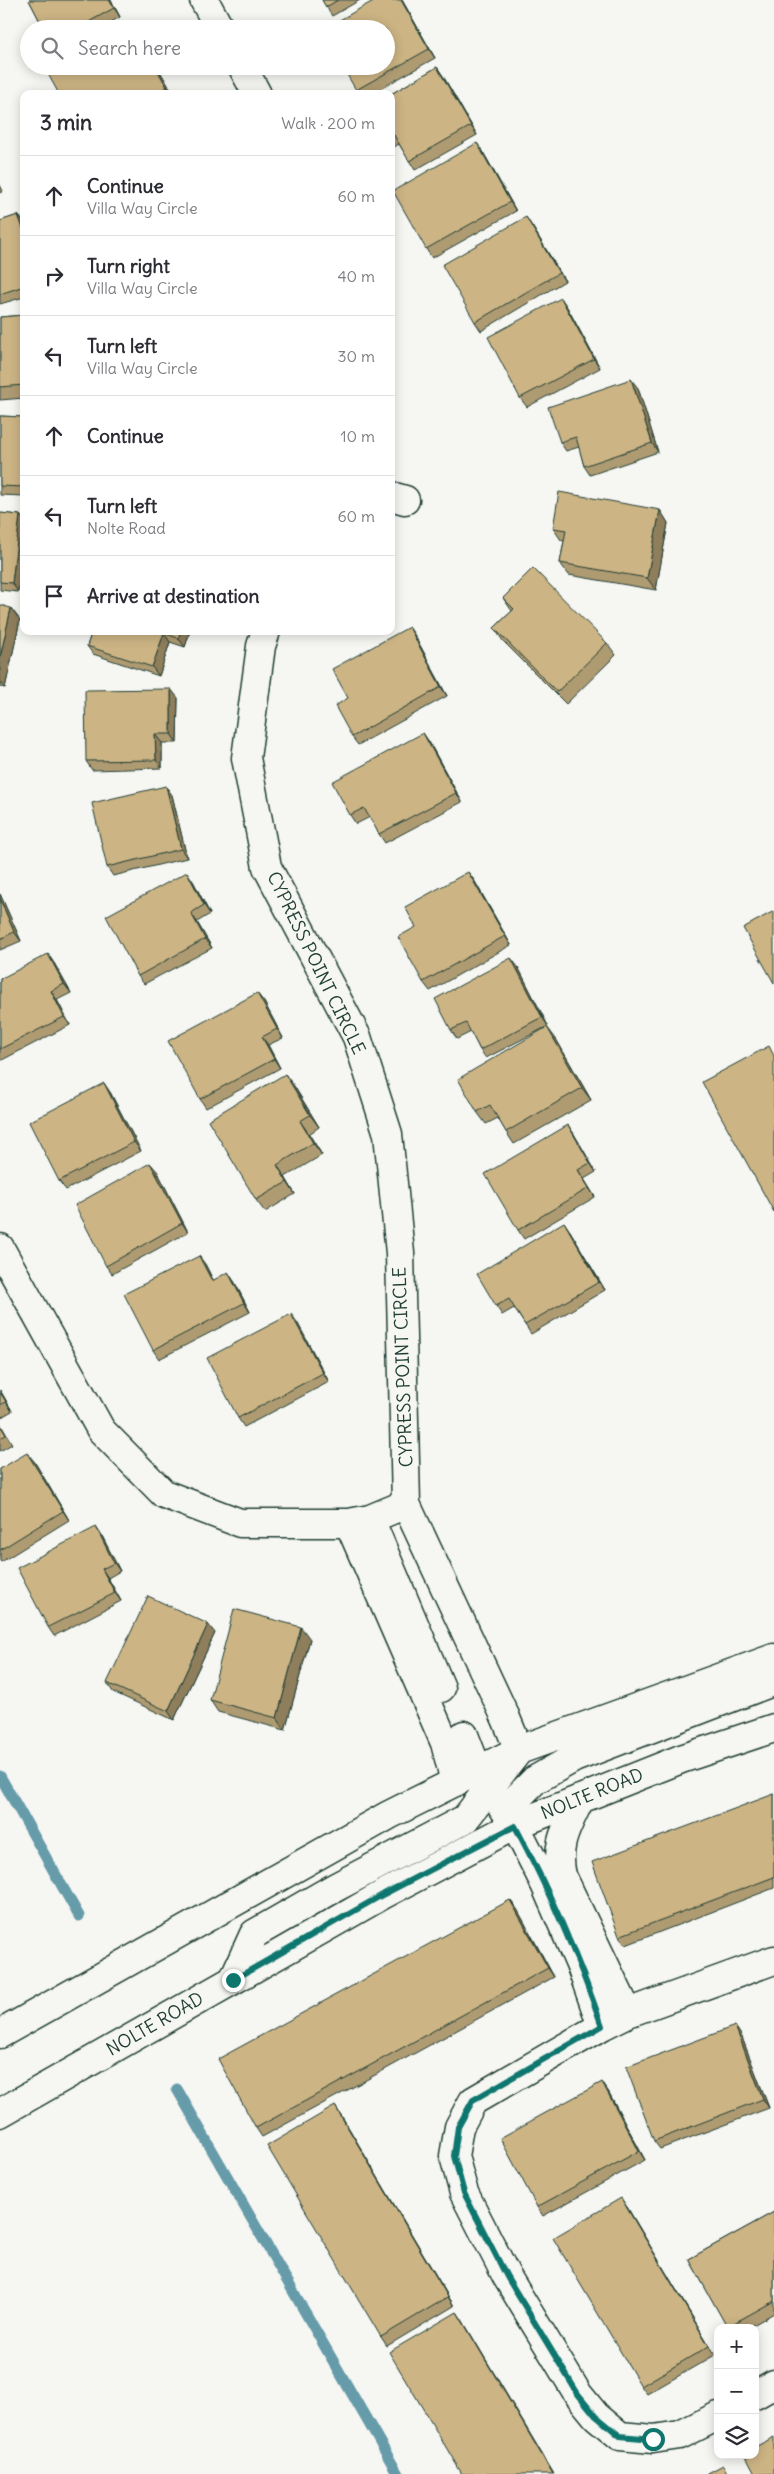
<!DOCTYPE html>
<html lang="en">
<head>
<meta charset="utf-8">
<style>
  :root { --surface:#fff; --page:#f7f7f7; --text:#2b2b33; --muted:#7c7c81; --line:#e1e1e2 }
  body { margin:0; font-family:Delius,sans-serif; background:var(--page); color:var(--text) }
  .controls { position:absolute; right:15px; bottom:15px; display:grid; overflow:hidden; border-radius:10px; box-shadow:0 2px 12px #0003 }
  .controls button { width:45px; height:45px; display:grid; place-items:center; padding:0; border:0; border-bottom:1px solid var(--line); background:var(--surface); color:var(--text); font:25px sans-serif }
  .stop { position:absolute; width:15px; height:15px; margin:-11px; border:4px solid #0f766e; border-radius:50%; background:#fff }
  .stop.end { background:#0f766e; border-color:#fff; box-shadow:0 1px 5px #0008 }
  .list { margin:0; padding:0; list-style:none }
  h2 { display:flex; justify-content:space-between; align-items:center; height:65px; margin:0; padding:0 20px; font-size:21px }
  h2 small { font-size:16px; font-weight:400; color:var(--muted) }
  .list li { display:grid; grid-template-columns:32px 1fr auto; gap:15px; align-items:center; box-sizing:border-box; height:80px; padding:0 20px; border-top:1px solid var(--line) }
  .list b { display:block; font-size:19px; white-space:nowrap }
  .list p { margin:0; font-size:16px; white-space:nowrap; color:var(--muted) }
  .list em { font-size:16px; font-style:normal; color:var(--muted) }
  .icon { flex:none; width:28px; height:28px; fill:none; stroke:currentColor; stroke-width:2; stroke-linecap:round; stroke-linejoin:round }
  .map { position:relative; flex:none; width:774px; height:2474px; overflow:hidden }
  .search { position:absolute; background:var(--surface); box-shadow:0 2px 12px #0003; left:20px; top:20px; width:375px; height:55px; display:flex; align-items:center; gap:12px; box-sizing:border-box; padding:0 18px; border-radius:28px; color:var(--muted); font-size:19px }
  .panel { position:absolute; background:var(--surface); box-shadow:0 2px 12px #0003; left:20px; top:90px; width:375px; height:545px; border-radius:10px }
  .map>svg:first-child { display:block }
</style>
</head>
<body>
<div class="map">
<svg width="774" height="2474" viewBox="0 0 774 2474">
  <rect width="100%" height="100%" fill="#f6f6f2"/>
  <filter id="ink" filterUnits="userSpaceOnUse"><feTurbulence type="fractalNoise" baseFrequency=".02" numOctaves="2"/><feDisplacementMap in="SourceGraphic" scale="10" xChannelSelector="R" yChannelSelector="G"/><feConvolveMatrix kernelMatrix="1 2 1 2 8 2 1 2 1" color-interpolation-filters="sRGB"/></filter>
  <g filter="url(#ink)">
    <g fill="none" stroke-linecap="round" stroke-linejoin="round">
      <path stroke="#669baa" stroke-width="11" d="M 0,1776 L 79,1916
        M 177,2089 L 398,2474"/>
      <g stroke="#1f3d34" stroke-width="31">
        <path id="street" d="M 204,0 L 220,29
          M 242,66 L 257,94
          M 391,496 L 405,500
          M 266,631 L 261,646 L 246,758 L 267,867 L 357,1037 L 388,1134 L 400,1253 L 406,1504 L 505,1716
          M 0,1248 L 101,1430 L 164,1494 L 240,1523 L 349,1523 L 370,1519 L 406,1504
          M 370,1519 L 441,1688
          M 349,1523 L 445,1743 L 455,1782
          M 562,1876 L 628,2013
          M 544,1882 L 582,1969 L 602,2026
          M 755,2395 L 774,2384
          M 718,2416 L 680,2435 L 653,2439 L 620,2436 L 596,2416 L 578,2394 L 507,2277 L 464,2193 L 454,2156 L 459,2127 L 473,2101 L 602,2026 L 628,2013 L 774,1960"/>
      </g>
      <g stroke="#1f3d34" stroke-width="31">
        <path id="secondary" d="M 464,1735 L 478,1771 L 515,1825 L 544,1882
          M 515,1825 L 513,1802 L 535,1780 L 574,1758 L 767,1684 L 774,1676
          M 562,1876 C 555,1844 567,1827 580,1799
          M 233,1980 L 254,1934 L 336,1887 L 465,1819 L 519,1750 L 505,1716
          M 0,2034 L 389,1815 L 519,1750 L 774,1658
          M 0,2113 L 384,1894 L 515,1825 L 681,1759 L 774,1728"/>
      </g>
      <use href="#street" stroke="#f6f6f2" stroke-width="28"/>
      <use href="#secondary" stroke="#f6f6f2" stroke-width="28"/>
    </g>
    <path fill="#af9b72" stroke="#1f3d34" d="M 29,0 L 111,0 L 120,17 L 99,29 L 44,29 Z
      M 322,0 L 360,0 L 332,16 Z
      M 402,0 L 435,58 L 371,94 L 358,94 L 356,90 Z
      M 157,66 L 173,94 L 59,94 Z
      M 437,67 L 443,76 L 477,135 L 415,170 L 399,144 L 391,149 L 391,94 Z
      M 477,143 L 483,152 L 516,211 L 432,258 L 426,249 Z
      M 0,185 L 3,191 L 0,193 Z
      M 18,215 L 24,222 L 24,297 L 0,304 L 0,221 Z
      M 532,226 L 565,281 L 481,331 L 475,322 Z
      M 561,298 L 567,307 L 600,368 L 527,407 L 520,398 Z
      M 24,315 L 24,398 L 0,400 L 0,317 Z
      M 638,388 L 658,452 L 590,475 L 584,466 L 579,447 L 566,451 L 560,442 Z
      M 0,416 L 24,417 L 24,496 L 0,495 Z
      M 660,510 L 668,523 L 656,590 L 569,575 L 560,563 L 564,541 L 561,540 L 553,528 Z
      M 0,513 L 20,515 L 24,520 L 24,543 L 18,592 L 0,590 Z
      M 503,598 L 607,643 L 616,655 L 566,704 L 503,641 L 494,628 L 512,611 Z
      M 0,605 L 20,620 L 5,688 L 0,687 Z
      M 409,627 L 415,636 L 447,696 L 358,745 L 352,737 L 348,698 Z
      M 92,631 L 190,631 L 185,647 L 170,642 L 159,676 L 93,654 L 87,646 Z
      M 178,698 L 177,743 L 162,743 L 162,768 L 92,770 L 86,761 Z
      M 423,733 L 429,742 L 462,802 L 385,843 L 379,834 L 370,817 L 356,824 L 350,815 Z
      M 172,795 L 187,858 L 113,876 L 107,867 Z
      M 474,880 L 511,945 L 430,991 L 423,982 L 416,927 Z
      M 193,881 L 210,914 L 197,922 L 212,948 L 144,984 L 138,976 Z
      M 0,894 L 21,941 L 0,950 Z
      M 54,963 L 71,993 L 57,1000 L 70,1025 L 0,1061 L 0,979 Z
      M 518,967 L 548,1026 L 486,1058 L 480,1050 L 471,1032 L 457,1039 L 451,1030 Z
      M 264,1002 L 283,1038 L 268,1045 L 280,1068 L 206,1108 L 200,1099 Z
      M 556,1039 L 591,1100 L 514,1144 L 506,1132 L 498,1118 L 486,1124 L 477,1112 Z
      M 294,1086 L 319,1127 L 309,1134 L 322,1155 L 285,1177 L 295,1194 L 265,1212 L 256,1200 Z
      M 110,1092 L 141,1151 L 66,1190 L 59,1181 Z
      M 568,1125 L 574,1134 L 596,1172 L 584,1179 L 595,1197 L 524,1239 L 518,1230 Z
      M 157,1171 L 188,1232 L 112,1274 L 106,1266 Z
      M 570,1231 L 605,1290 L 531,1334 L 514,1308 L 502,1315 L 496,1306 Z
      M 205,1264 L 213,1280 L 234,1281 L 250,1312 L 159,1359 L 153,1350 Z
      M 297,1322 L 329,1382 L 244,1427 L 238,1418 Z
      M 0,1390 L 12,1411 L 0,1418 Z
      M 0,1423 L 12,1444 L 0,1451 Z
      M 34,1461 L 69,1520 L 1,1562 L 0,1561 L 0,1469 Z
      M 102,1536 L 120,1571 L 108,1578 L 121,1601 L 54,1636 L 48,1627 Z
      M 215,1633 L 174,1720 L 113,1692 L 107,1683 Z
      M 310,1639 L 285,1730 L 218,1712 L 210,1700 Z
      M 774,1794 L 774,1888 L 626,1945 L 619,1936 Z
      M 510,1900 L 517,1909 L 554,1977 L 262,2137 L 256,2128 Z
      M 741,2035 L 769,2108 L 660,2149 L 654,2141 Z
      M 608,2091 L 645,2160 L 543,2216 L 537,2207 Z
      M 341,2115 L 454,2306 L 387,2346 L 381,2337 Z
      M 627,2207 L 715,2355 L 647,2394 L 641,2386 Z
      M 774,2212 L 774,2313 L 748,2328 L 728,2328 L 689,2259 Z"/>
    <path fill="#8f7e5c" stroke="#1f3d34" d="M 109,0 L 111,0 L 120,17 L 114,8 Z
      M 401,0 L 402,0 L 435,58 L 429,49 Z
      M 155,66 L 157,66 L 173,94 L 167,87 Z
      M 437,67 L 443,76 L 477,135 L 471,126 Z
      M 477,143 L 483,152 L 516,211 L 510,202 Z
      M 18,215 L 24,222 L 24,231 Z
      M 526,217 L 532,226 L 565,281 L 559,273 Z
      M 561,298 L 567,307 L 600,368 L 594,359 Z
      M 631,379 L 638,388 L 658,452 L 652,443 Z
      M 660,510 L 668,523 L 656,590 L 647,578 Z
      M 20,515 L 24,520 L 24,543 L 18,592 L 12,583 Z
      M 11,608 L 20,620 L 5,688 L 0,681 L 0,658 Z
      M 409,627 L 415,636 L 447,696 L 441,687 Z
      M 181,631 L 190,631 L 185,647 L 178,638 Z
      M 164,633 L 170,642 L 159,676 L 152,667 Z
      M 171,689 L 178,698 L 177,743 L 171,734 Z
      M 423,733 L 429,742 L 462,802 L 456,793 Z
      M 155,734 L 162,743 L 162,768 L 156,760 Z
      M 166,786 L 172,795 L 187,858 L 181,849 Z
      M 187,872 L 193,881 L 210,914 L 204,905 Z
      M 468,872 L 474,880 L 511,945 L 505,936 Z
      M 0,894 L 21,941 L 14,932 L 0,899 Z
      M 191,913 L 197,922 L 212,948 L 205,939 Z
      M 48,954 L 54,963 L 71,993 L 64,984 Z
      M 511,958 L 518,967 L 548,1026 L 542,1017 Z
      M 51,991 L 57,1000 L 70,1025 L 64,1017 Z
      M 257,993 L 264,1002 L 283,1038 L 277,1029 Z
      M 547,1027 L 556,1039 L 591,1100 L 582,1088 Z
      M 262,1037 L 268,1045 L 280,1068 L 274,1059 Z
      M 285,1074 L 294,1086 L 319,1127 L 310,1115 Z
      M 104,1083 L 110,1092 L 141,1151 L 134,1142 Z
      M 300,1121 L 309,1134 L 322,1155 L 313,1143 Z
      M 568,1125 L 574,1134 L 596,1172 L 590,1163 Z
      M 150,1163 L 157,1171 L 188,1232 L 182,1223 Z
      M 277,1165 L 285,1177 L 295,1194 L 287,1182 Z
      M 578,1170 L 584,1179 L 595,1197 L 589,1188 Z
      M 564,1222 L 570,1231 L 605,1290 L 599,1282 Z
      M 199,1256 L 205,1264 L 218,1290 L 212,1281 Z
      M 228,1272 L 234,1281 L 250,1312 L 244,1303 Z
      M 291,1314 L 297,1322 L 329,1382 L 323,1373 Z
      M 0,1390 L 12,1411 L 6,1402 L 0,1392 Z
      M 27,1453 L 34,1461 L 69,1520 L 63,1511 Z
      M 96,1527 L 102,1536 L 120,1571 L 114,1563 Z
      M 102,1569 L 108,1578 L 121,1601 L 115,1593 Z
      M 208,1624 L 215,1633 L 174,1720 L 168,1711 Z
      M 301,1627 L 310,1639 L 285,1730 L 277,1718 Z
      M 510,1900 L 517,1909 L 554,1977 L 548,1968 Z
      M 735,2026 L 741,2035 L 769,2108 L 763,2099 Z
      M 602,2082 L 608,2091 L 645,2160 L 639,2151 Z
      M 335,2106 L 341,2115 L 454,2306 L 448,2297 Z
      M 621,2198 L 627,2207 L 715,2355 L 709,2346 Z
      M 457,2312 L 463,2321 L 554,2474 L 553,2474 Z"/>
    <path fill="#ccb484" stroke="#1f3d34" d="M 29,0 L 109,0 L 114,8 L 76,29 L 44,29 Z
      M 322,0 L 338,0 L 326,7 Z
      M 375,0 L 401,0 L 429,49 L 356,90 L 342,66 L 386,66 L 386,29 L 324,29 Z
      M 62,66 L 155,66 L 167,87 L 154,94 L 59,94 L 48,74 Z
      M 437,67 L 471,126 L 409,161 L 394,135 L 391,137 L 391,94 Z
      M 477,143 L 510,202 L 426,249 L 393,191 Z
      M 18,215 L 24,231 L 24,286 L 0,294 L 0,221 Z
      M 526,217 L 559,273 L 475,322 L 442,265 Z
      M 561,298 L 594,359 L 520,398 L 488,337 Z
      M 24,315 L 24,385 L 0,387 L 0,317 Z
      M 631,379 L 652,443 L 584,466 L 576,437 L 560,442 L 548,407 Z
      M 0,416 L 24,417 L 24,487 L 0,486 Z
      M 559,492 L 660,510 L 647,578 L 560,563 L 566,530 L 553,528 Z
      M 0,513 L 20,515 L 12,583 L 0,582 Z
      M 533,568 L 607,643 L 557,692 L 494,628 L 514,609 L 503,598 Z
      M 0,605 L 11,608 L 0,658 Z
      M 409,627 L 441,687 L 352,737 L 335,706 L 348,698 L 332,669 Z
      M 92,631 L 181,631 L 178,638 L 164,633 L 152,667 L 87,646 Z
      M 171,689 L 171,734 L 155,734 L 156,760 L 86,761 L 85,690 Z
      M 423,733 L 456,793 L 379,834 L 364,808 L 350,815 L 332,782 Z
      M 166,786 L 181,849 L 107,867 L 92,803 Z
      M 187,872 L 204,905 L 191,913 L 205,939 L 138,976 L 106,916 Z
      M 468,872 L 505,936 L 423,982 L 398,937 L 416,927 L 405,907 Z
      M 0,899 L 14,932 L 0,939 Z
      M 774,911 L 774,983 L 743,928 Z
      M 48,954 L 64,984 L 51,991 L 64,1017 L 0,1049 L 0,979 Z
      M 511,958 L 542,1017 L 480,1050 L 466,1023 L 451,1030 L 435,999 Z
      M 257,993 L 277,1029 L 262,1037 L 274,1059 L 200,1099 L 168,1041 Z
      M 547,1027 L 582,1088 L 506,1132 L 490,1105 L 477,1112 L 458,1079 Z
      M 769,1046 L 774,1056 L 774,1212 L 702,1082 Z
      M 285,1074 L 310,1115 L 300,1121 L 313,1143 L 277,1165 L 287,1182 L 256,1200 L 208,1120 Z
      M 104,1083 L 134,1142 L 59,1181 L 29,1122 Z
      M 568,1125 L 590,1163 L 578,1170 L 589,1188 L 518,1230 L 485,1174 Z
      M 150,1163 L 182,1223 L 106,1266 L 75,1205 Z
      M 564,1222 L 599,1282 L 525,1325 L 509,1299 L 496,1306 L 477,1274 Z
      M 199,1256 L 212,1281 L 228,1272 L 244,1303 L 153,1350 L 124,1294 Z
      M 291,1314 L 323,1373 L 238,1418 L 207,1358 Z
      M 0,1392 L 6,1402 L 0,1405 Z
      M 0,1425 L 6,1435 L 0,1438 Z
      M 27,1453 L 63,1511 L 0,1550 L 0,1469 Z
      M 96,1527 L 114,1563 L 102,1569 L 115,1593 L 48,1627 L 17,1568 Z
      M 148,1596 L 208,1624 L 168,1711 L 107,1683 Z
      M 234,1609 L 301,1627 L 277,1718 L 210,1700 Z
      M 774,1794 L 774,1877 L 619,1936 L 592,1862 Z
      M 510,1900 L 548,1968 L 256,2128 L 218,2059 Z
      M 735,2026 L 763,2099 L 654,2141 L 626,2067 Z
      M 602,2082 L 639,2151 L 537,2207 L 500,2138 Z
      M 335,2106 L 448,2297 L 381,2337 L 267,2146 Z
      M 621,2198 L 709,2346 L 641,2386 L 553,2238 Z
      M 774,2212 L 774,2301 L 727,2327 L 689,2259 Z
      M 457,2312 L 553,2474 L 462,2474 L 389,2352 Z
      M 774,2437 L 774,2474 L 755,2474 L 745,2455 L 755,2455 L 755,2447 Z
      M 723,2465 L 728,2474 L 706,2474 Z"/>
  </g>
  <g fill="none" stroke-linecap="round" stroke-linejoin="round" filter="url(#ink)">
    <path stroke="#0f766e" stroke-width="6" d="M 233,1980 L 384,1894 L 515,1826 C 549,1890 578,1957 602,2026 L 473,2100 L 458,2127 L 454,2156 L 464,2193 L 507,2277 L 578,2394 L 596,2416 L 620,2436 L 653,2439"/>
  </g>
  <g text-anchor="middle" stroke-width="4" stroke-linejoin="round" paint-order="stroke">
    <g font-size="18" fill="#1f3d34" stroke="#f6f6f2">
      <text transform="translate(316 963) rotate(64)" y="6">CYPRESS POINT CIRCLE</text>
      <text transform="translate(403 1367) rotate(-92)" y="6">CYPRESS POINT CIRCLE</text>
      <text transform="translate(592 1794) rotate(-22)" y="6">NOLTE ROAD</text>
      <text transform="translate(155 2024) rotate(-30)" y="6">NOLTE ROAD</text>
    </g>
  </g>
</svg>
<div class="controls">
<button>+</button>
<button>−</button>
<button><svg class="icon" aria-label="layers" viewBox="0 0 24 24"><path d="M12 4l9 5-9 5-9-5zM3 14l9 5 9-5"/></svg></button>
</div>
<div class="stop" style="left:653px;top:2439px"></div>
<div class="stop end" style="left:233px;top:1980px"></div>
<div class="search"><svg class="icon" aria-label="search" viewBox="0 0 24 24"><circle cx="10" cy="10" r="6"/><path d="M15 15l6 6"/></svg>Search here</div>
<section class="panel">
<h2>3 min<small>Walk · 200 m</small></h2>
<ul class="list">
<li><svg class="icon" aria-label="ahead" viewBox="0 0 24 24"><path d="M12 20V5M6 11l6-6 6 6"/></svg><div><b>Continue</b><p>Villa Way Circle</p></div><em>60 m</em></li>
<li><svg class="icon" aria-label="right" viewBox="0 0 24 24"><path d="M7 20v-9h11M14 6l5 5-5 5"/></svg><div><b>Turn right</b><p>Villa Way Circle</p></div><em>40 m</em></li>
<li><svg class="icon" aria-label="left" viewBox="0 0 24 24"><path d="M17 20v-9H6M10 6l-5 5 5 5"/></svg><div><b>Turn left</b><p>Villa Way Circle</p></div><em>30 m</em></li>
<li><svg class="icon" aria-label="ahead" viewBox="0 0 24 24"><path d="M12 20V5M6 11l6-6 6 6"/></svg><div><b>Continue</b></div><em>10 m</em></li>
<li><svg class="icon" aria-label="left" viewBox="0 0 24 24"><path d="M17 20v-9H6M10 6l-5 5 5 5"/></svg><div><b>Turn left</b><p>Nolte Road</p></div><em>60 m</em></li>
<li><svg class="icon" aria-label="arrive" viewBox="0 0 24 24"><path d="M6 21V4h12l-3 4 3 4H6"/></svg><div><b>Arrive at destination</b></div></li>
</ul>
</section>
</div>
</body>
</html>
